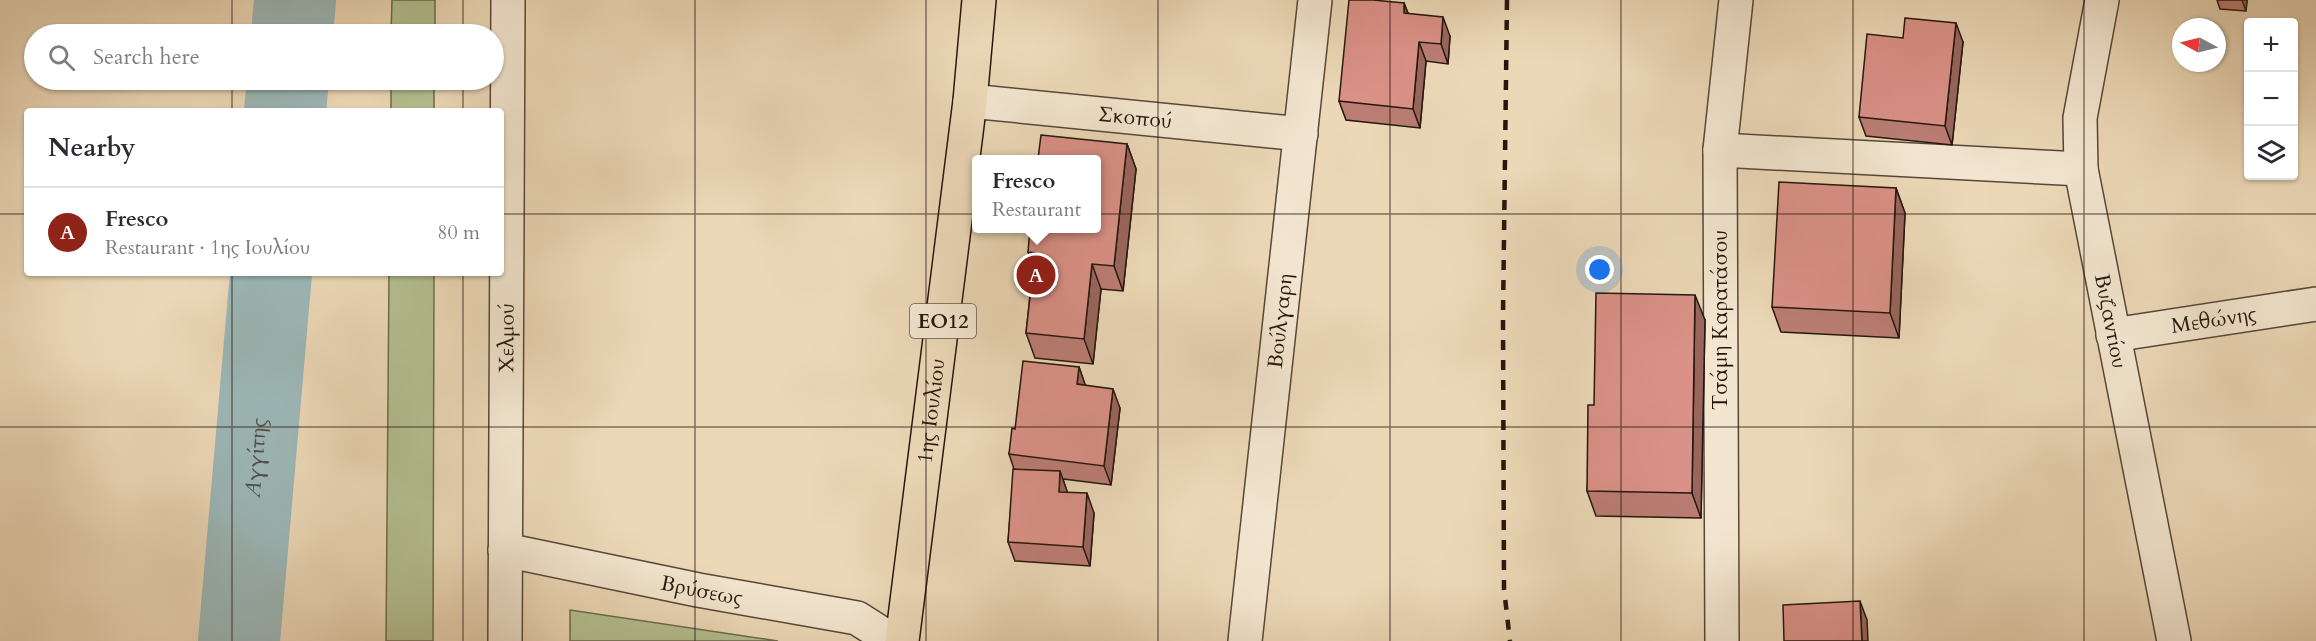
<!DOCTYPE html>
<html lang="en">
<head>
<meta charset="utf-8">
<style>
  :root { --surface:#fff; --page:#f7f7f7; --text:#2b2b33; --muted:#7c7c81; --line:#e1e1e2; --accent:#8f2418 }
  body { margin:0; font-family:Cardo,serif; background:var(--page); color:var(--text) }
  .controls { position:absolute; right:18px; top:18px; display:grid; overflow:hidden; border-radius:6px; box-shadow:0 2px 4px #0004 }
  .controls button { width:54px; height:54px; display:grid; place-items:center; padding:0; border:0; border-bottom:2px solid var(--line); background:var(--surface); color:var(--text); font:30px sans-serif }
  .compass { position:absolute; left:2172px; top:18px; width:54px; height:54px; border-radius:50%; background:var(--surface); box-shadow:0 2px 4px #0004; rotate:277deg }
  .you { position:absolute; left:1600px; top:270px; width:21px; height:21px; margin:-15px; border:4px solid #fff; border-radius:50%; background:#1a73e8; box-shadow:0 0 0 9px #1a73e833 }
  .badge { display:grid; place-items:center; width:39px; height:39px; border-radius:50%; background:var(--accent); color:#fff; font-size:20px; font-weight:700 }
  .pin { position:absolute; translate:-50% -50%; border:3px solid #fff; box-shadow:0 2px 6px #0006 }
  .popup { position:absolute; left:972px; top:155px; width:129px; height:78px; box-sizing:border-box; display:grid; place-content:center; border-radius:6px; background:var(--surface); filter:drop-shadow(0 2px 4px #0005); font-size:20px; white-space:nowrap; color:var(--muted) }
  .popup b { font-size:22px; color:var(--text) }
  .popup::after { content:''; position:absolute; left:50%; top:100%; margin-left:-12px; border:12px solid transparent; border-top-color:var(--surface) }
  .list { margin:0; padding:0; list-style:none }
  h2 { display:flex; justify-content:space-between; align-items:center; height:78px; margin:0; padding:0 24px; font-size:26px }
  h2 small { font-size:20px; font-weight:400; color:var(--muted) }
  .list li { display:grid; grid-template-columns:39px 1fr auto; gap:18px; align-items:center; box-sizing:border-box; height:90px; padding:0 24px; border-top:2px solid var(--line) }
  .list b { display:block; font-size:22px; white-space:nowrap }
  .list p { margin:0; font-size:20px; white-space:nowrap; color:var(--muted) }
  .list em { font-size:20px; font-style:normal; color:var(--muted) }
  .icon { flex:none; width:33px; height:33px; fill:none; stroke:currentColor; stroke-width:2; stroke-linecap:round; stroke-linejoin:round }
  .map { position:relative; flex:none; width:2316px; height:641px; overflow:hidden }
  .search { position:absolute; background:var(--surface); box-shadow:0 2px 4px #0004; left:24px; top:24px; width:480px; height:66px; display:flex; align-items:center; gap:15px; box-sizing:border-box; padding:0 21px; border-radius:33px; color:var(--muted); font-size:22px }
  .panel { position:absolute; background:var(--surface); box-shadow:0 2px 4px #0004; left:24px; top:108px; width:480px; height:168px; border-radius:6px }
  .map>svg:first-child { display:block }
</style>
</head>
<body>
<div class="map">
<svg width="2316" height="641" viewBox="0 0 2316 641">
  <rect width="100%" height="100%" fill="#ecd8b7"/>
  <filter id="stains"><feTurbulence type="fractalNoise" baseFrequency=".00333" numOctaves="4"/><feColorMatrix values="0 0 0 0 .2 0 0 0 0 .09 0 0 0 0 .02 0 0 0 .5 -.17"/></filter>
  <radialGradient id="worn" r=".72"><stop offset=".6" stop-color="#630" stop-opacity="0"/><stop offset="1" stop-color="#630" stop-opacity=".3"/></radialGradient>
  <path fill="#b4bf91" stroke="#6c6b50" stroke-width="1.5" d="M 392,0 L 435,0 L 435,34 L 391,34 Z
    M 391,80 L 434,80 L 434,111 L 391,111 Z
    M 389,273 L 434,273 L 433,641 L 386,641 Z
    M 570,610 L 778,641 L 570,641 Z"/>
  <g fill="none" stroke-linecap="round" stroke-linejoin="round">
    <g stroke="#9cb8b8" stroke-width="82">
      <path d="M 292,34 L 295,0"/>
      <path d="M 285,111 L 288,80"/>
      <path id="s1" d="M 239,641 L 271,273"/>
    </g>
    <g stroke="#574739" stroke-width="36">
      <g id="minor">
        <path id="s2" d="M 2102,0 L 2080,118 L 2081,169 L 2174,641"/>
        <path id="s3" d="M 970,101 L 1301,134"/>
        <path d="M 1720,150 L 2081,169"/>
        <path id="s4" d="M 2113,335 L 2316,304"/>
        <path id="s5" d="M 505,550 L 698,590 L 857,618 L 893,641"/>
        <path id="s6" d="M 505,641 L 508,0"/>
        <path id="s7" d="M 1245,641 L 1315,0"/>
        <path d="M 1722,641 L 1720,150 L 1736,0"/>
      </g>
    </g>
    <g stroke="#25170f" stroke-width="36">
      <g id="major">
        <path id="s8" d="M 902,641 L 970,101 L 979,0"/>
      </g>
    </g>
    <use href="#minor" stroke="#f3e6d0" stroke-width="33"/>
    <use href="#major" stroke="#ecd8b7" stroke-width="33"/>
    <path stroke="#25170f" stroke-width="4.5" stroke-dasharray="10 10" stroke-linecap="butt" d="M 1507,0 L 1503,317 L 1504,589 L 1510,641"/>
  </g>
  <path fill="#bb7d74" stroke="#25170f" stroke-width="1.5" d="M 2217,0 L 2247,0 L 2246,11 L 2220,9 Z
    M 1404,3 L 1408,13 L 1450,36 L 1448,64 L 1426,61 L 1420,128 L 1346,120 L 1339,101 Z
    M 1903,38 L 1963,42 L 1952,145 L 1866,136 L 1859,117 Z
    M 1127,144 L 1136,169 L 1123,291 L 1101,289 L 1093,364 L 1035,358 L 1026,333 L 1033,267 L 1028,252 Z
    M 1896,188 L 1905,213 L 1899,338 L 1781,332 L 1772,307 Z
    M 1705,320 L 1701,518 L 1596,516 L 1587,491 L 1594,405 Z
    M 1079,367 L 1085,385 L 1120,408 L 1111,485 L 1063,479 L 1067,492 L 1094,513 L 1090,566 L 1015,561 L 1008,542 L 1014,469 L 1009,454 L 1015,429 Z"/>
  <path fill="#99665e" stroke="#25170f" stroke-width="1.5" d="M 2242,0 L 2247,0 L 2246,11 Z
    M 1404,3 L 1411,22 L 1404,13 Z
    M 1443,17 L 1450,36 L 1448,64 L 1441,44 Z
    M 1956,23 L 1963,42 L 1952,145 L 1945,126 Z
    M 1419,42 L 1426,61 L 1420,128 L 1413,109 Z
    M 1127,144 L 1136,169 L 1123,291 L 1114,266 Z
    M 1896,188 L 1905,213 L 1899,338 L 1890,313 Z
    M 1092,264 L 1101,289 L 1093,364 L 1084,339 Z
    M 1695,295 L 1705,320 L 1701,518 L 1692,493 Z
    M 1079,367 L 1086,387 L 1077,384 Z
    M 1113,389 L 1120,408 L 1111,485 L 1104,466 Z
    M 1060,471 L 1067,491 L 1066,511 L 1059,492 Z
    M 1087,493 L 1094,513 L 1090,566 L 1083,547 Z
    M 1860,601 L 1867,620 L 1868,641 L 1862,641 Z"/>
  <path fill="#da9187" stroke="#25170f" stroke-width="1.5" d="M 1349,0 L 1373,0 L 1404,3 L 1404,13 L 1443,17 L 1441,44 L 1419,42 L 1413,109 L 1339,101 Z
    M 1905,18 L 1956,23 L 1945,126 L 1859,117 L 1867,34 L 1903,38 Z
    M 1041,135 L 1127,144 L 1114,266 L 1092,264 L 1084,339 L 1026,333 L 1035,253 L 1028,252 L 1030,228 L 1096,228 L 1096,159 L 1038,159 Z
    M 1779,182 L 1896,188 L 1890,313 L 1772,307 Z
    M 1596,293 L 1695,295 L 1692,493 L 1587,491 L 1588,405 L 1594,405 Z
    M 1023,361 L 1079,367 L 1077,384 L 1113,389 L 1104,466 L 1009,454 L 1012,428 L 1015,429 Z
    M 1013,469 L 1060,471 L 1059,492 L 1087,493 L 1083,547 L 1008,542 Z
    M 1860,601 L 1862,641 L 1784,641 L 1783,605 Z"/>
  <path fill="none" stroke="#25170f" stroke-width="1.5" stroke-opacity="0.55" d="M 232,0 L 232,34M 463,0 L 463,34M 695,0 L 695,641M 926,0 L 926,641M 1158,0 L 1158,641M 1390,0 L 1390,641M 1621,0 L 1621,641M 1853,0 L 1853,641M 2084,0 L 2084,641M 232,80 L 232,111M 463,80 L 463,111M 0,214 L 27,214M 501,214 L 2316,214M 232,273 L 232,641M 463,273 L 463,641M 0,427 L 2316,427"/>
  <g text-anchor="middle" stroke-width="6" stroke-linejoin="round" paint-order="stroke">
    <rect fill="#f3e6d0" stroke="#635549" stroke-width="1.5" x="910" y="304" width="66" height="34" rx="4.5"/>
    <g font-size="20" font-weight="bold" fill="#25170f">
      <text x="943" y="328">ΕΟ12</text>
    </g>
    <g font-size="21" fill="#25170f" stroke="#f3e6d0">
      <text dy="7" stroke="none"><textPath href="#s3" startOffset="166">Σκοπού</textPath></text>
      <text dy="7" stroke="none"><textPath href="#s4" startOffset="102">Μεθώνης</textPath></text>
      <text transform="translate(1720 320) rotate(-90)" y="7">Τσάμη Καρατάσου</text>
      <text dy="7" stroke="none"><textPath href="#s7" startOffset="322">Βούλγαρη</textPath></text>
      <text dy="7" stroke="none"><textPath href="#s2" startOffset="326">Βυζαντίου</textPath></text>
      <text dy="7" stroke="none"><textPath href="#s6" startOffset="303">Χελμού</textPath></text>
      <text dy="7" stroke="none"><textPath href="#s8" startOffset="232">1ης Ιουλίου</textPath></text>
      <text dy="7" stroke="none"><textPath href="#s5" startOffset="201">Βρύσεως</textPath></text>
    </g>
    <g font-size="22" font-style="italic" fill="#4f4f4a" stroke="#f3e6d0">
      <text dy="8" stroke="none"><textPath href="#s1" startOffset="184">Αγγίτης</textPath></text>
    </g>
  </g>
  <rect width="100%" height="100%" filter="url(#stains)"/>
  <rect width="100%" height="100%" fill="url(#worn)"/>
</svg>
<div class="controls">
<button>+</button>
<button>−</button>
<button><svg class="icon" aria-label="layers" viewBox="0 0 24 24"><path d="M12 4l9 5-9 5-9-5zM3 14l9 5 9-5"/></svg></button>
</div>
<svg class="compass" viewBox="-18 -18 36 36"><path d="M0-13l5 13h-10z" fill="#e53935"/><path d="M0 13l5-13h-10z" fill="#7c7c81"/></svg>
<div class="you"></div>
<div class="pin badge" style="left:1036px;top:275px">A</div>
<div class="popup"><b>Fresco</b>Restaurant</div>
<div class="search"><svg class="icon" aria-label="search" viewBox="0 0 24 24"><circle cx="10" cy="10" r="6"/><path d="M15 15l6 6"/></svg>Search here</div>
<section class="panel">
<h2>Nearby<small></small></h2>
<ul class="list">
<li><span class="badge">A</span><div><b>Fresco</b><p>Restaurant · 1ης Ιουλίου</p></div><em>80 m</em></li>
</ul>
</section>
</div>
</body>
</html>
